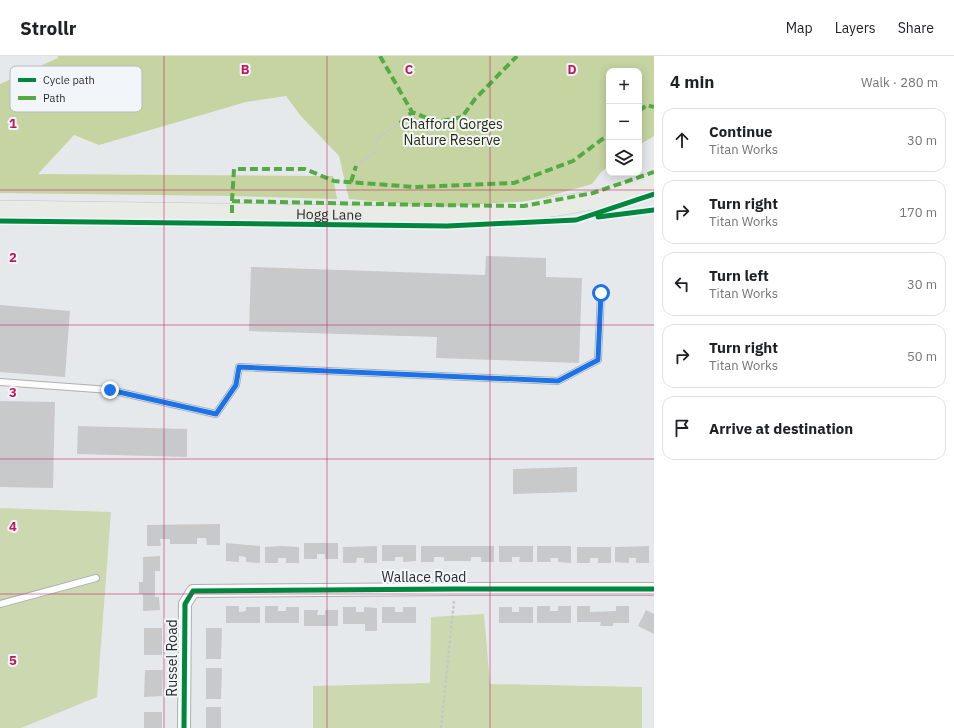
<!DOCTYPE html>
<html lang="en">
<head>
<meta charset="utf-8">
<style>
  :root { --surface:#fff; --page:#f2f2f2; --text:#202124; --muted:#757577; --line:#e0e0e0 }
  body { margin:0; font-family:"IBM Plex Sans",sans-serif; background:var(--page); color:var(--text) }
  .controls { position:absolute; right:12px; top:12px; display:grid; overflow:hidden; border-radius:8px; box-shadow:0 2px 10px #0003 }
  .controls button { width:36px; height:36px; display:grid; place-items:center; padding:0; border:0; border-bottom:1px solid var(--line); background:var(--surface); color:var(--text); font:20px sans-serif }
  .stop { position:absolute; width:12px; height:12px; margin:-9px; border:3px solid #1a73e8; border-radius:50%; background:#fff }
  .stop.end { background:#1a73e8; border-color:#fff; box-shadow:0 1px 4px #0008 }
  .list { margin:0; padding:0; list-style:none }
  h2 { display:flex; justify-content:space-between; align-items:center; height:52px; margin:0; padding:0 16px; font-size:17px }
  h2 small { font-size:13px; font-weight:400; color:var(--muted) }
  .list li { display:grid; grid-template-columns:26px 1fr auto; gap:12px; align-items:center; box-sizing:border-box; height:64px; margin:0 8px 8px; padding:0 8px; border:1px solid var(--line); border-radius:12px }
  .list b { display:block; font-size:15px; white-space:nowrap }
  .list p { margin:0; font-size:13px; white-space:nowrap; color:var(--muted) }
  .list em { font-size:13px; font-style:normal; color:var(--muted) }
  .icon { flex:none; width:22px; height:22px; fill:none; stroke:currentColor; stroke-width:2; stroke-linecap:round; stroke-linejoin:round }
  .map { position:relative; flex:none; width:654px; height:672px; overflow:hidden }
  header { display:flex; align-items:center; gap:24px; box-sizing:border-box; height:56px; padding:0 20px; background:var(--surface); border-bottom:1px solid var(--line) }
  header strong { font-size:19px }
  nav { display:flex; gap:22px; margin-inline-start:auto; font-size:14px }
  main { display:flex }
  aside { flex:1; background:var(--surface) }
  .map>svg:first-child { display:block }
</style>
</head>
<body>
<header>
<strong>Strollr</strong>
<nav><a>Map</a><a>Layers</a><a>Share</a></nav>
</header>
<main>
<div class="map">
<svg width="654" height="672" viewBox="0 0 654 672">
  <rect width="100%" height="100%" fill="#e6e9eb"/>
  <path fill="#ccd8b0" d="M 0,452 L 111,456 L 97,641 L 21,672 L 0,672 Z
    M 484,558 L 490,628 L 642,631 L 642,672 L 313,672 L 313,630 L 430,627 L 431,561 Z"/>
  <path fill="#c6d4a1" d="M 58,0 L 654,0 L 654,80 L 639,89 L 639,15 L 609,15 L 609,110 L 601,116 L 592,128 L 535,144 L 464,153 L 349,143 L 339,100 L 300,59 L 286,40 L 246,46 L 99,89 L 74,79 L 38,118 L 333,120 L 337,143 L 231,140 L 0,137 L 0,28 L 58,2 Z"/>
  <path fill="#c7c9ca" d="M 486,200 L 546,202 L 546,221 L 582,222 L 579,307 L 436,302 L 437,281 L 249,275 L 251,211 L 485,219 Z
    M 0,249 L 70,255 L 65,321 L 0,316 Z
    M 0,345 L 55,346 L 53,432 L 0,431 Z
    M 78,370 L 187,373 L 187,401 L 77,398 Z
    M 577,411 L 577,436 L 513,438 L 513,413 Z
    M 220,468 L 220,489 L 207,489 L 206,482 L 197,482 L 197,488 L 170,488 L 170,483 L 160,483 L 161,490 L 147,490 L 147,469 Z
    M 226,487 L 260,490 L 260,507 L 246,506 L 246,501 L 239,500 L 239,506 L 226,505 Z
    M 304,487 L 338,487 L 338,503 L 325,503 L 325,498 L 317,498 L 317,503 L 304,503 Z
    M 382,489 L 416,489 L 416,505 L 403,506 L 403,501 L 395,501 L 395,505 L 382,505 Z
    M 282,490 L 299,491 L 299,507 L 286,507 L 286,502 L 278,502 L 278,507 L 265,507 L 265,491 Z
    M 377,490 L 377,507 L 364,507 L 364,502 L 357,502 L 356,507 L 343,507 L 343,491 Z
    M 421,490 L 494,490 L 494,506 L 481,506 L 481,501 L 471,501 L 471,505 L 444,505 L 444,501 L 434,501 L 434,506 L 421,506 Z
    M 499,490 L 533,490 L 533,506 L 519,506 L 520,501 L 512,501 L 512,506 L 499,506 Z
    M 537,490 L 571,490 L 571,507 L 558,506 L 558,502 L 550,502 L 551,506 L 537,506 Z
    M 649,490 L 649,507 L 636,507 L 636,502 L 629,502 L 629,507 L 615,506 L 615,491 Z
    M 577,491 L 611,491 L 611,507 L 598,507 L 598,502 L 590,502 L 590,507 L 577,507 Z
    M 160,500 L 160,515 L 155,515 L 155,541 L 159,541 L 160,554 L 143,555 L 143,538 L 139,538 L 139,526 L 143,526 L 143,501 Z
    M 226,550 L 239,550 L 239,556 L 246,555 L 246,551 L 260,551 L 260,567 L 226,567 Z
    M 265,550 L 278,550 L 278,555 L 286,555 L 286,551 L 299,551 L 299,567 L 265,567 Z
    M 537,550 L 550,550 L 550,555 L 558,555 L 558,550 L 571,550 L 571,567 L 537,567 Z
    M 577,550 L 590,550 L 590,556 L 616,555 L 616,550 L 629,550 L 629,567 L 613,567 L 613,570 L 600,570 L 601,566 L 577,566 Z
    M 343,551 L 356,551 L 356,556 L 364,556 L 364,551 L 377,552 L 377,575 L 365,575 L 365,568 L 343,568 Z
    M 382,551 L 395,551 L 395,556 L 403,556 L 403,551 L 416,551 L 416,567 L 382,567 Z
    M 499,551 L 512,551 L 512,556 L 519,556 L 519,551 L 533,551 L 533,567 L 499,567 Z
    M 304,554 L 318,554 L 317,559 L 325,559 L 325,554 L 338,554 L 338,570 L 304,570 Z
    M 646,554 L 654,558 L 654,578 L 638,570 Z
    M 144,572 L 162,572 L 162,599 L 144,599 Z
    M 206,572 L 222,572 L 221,603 L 206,603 Z
    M 206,612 L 222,612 L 221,643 L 206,643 Z
    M 145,614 L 163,614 L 162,640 L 144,641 Z
    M 206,651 L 221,651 L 221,672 L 206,672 Z
    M 144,656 L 162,656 L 162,672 L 144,672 Z"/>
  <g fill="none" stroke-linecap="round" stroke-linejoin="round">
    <g stroke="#adafb1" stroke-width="8">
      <path id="service" d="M 0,326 L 110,334 L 216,358 L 236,329 L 239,311 L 558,325 L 598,304 L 601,237
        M 0,548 L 96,522"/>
    </g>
    <g stroke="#adafb1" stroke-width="14">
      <path id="minor" d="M 184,672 L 185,548 L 193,535 L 455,533 L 654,533"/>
    </g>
    <g stroke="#c4c5c6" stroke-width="20">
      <g id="primary">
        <path id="s1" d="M 0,154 L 445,160 L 523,155 L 564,149 L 600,143 L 654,126"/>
      </g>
    </g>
    <path stroke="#c6c7c7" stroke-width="2.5" stroke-dasharray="3 2" stroke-linecap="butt" d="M 356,110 L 375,96 L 376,83 L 400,67
      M 441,672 L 454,545"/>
    <use href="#service" stroke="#fbfcfc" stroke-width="6"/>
    <use href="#minor" stroke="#fbfcfc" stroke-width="12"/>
    <use href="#primary" stroke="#e9ebe6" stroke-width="19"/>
    <path stroke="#54ab44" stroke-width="4" stroke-dasharray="8 4" stroke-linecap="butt" d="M 380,0 L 412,56
      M 639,55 L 647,49 L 654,51
      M 400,67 L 412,56 L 437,66 L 462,61 L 475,43 L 517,0
      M 351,126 L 356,110
      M 232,145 L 234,113 L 305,113 L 334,125 L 415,131 L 514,127 L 573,105 L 609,78
      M 232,157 L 232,145 L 427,149 L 524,150 L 593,137 L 654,116"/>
    <g stroke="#f2f6fb" stroke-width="8">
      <path id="cycleway" d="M 598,161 L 654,154
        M 0,165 L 447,170 L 576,164 L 654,138
        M 184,672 L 185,548 L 193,535 L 455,533 L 654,533"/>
    </g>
    <use href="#cycleway" stroke="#00873e" stroke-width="5"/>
  </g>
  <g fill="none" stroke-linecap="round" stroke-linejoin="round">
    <path stroke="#1a73e8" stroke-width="5" d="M 110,334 L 216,358 L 236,329 L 239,311 L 558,325 L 598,304 L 601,237"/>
  </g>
  <path fill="none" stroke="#c2185b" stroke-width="1" stroke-opacity="0.55" d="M 164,0 L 164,672M 327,0 L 327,672M 490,0 L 490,672M 0,134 L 654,134M 0,269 L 654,269M 0,403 L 654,403M 0,538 L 654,538"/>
  <g text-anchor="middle" stroke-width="4" stroke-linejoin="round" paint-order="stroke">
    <g font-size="14" fill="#262e05" stroke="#f2f6fb">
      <text x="452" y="73">Chafford Gorges<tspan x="452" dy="16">Nature Reserve</tspan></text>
    </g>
    <g font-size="14" fill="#2b2d2e" stroke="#f2f6fb">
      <text dy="5" stroke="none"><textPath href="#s1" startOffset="329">Hogg Lane</textPath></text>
      <text x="424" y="526">Wallace Road</text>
      <text transform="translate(172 602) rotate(-90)" y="5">Russel Road</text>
    </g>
  </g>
  <rect x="10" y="10" width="132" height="46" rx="6" fill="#f2f6fb" stroke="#b6babe" stroke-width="1"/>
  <rect x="18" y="22" width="18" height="4" fill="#00873e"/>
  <rect x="18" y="40" width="18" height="4" fill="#54ab44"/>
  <g font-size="11" fill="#2b2d2e">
    <text x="43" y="28">Cycle path</text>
    <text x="43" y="46">Path</text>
  </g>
  <g font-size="13" text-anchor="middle" font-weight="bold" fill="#c2185b" stroke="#f2f6fb" stroke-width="4" stroke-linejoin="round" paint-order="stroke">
    <text x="245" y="18">B</text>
    <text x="409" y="18">C</text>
    <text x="572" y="18">D</text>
    <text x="13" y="72">1</text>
    <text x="13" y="206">2</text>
    <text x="13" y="341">3</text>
    <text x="13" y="475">4</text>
    <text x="13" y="609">5</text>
  </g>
</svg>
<div class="controls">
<button>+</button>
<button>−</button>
<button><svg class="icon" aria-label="layers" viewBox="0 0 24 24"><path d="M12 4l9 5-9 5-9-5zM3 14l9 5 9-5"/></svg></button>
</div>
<div class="stop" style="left:601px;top:237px"></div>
<div class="stop end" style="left:110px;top:334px"></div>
</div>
<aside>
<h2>4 min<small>Walk · 280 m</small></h2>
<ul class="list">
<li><svg class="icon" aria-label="ahead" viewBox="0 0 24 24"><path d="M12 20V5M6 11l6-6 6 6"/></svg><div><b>Continue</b><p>Titan Works</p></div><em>30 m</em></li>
<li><svg class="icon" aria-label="right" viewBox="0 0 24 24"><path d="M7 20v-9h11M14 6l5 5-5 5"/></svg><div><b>Turn right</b><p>Titan Works</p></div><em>170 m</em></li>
<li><svg class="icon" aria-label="left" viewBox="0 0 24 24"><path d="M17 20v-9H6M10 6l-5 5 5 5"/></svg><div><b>Turn left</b><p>Titan Works</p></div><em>30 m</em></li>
<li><svg class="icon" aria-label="right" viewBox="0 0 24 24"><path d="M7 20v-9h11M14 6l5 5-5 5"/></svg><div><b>Turn right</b><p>Titan Works</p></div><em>50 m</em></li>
<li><svg class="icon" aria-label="arrive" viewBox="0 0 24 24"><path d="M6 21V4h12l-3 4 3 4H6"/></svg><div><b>Arrive at destination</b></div></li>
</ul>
</aside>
</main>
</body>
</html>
